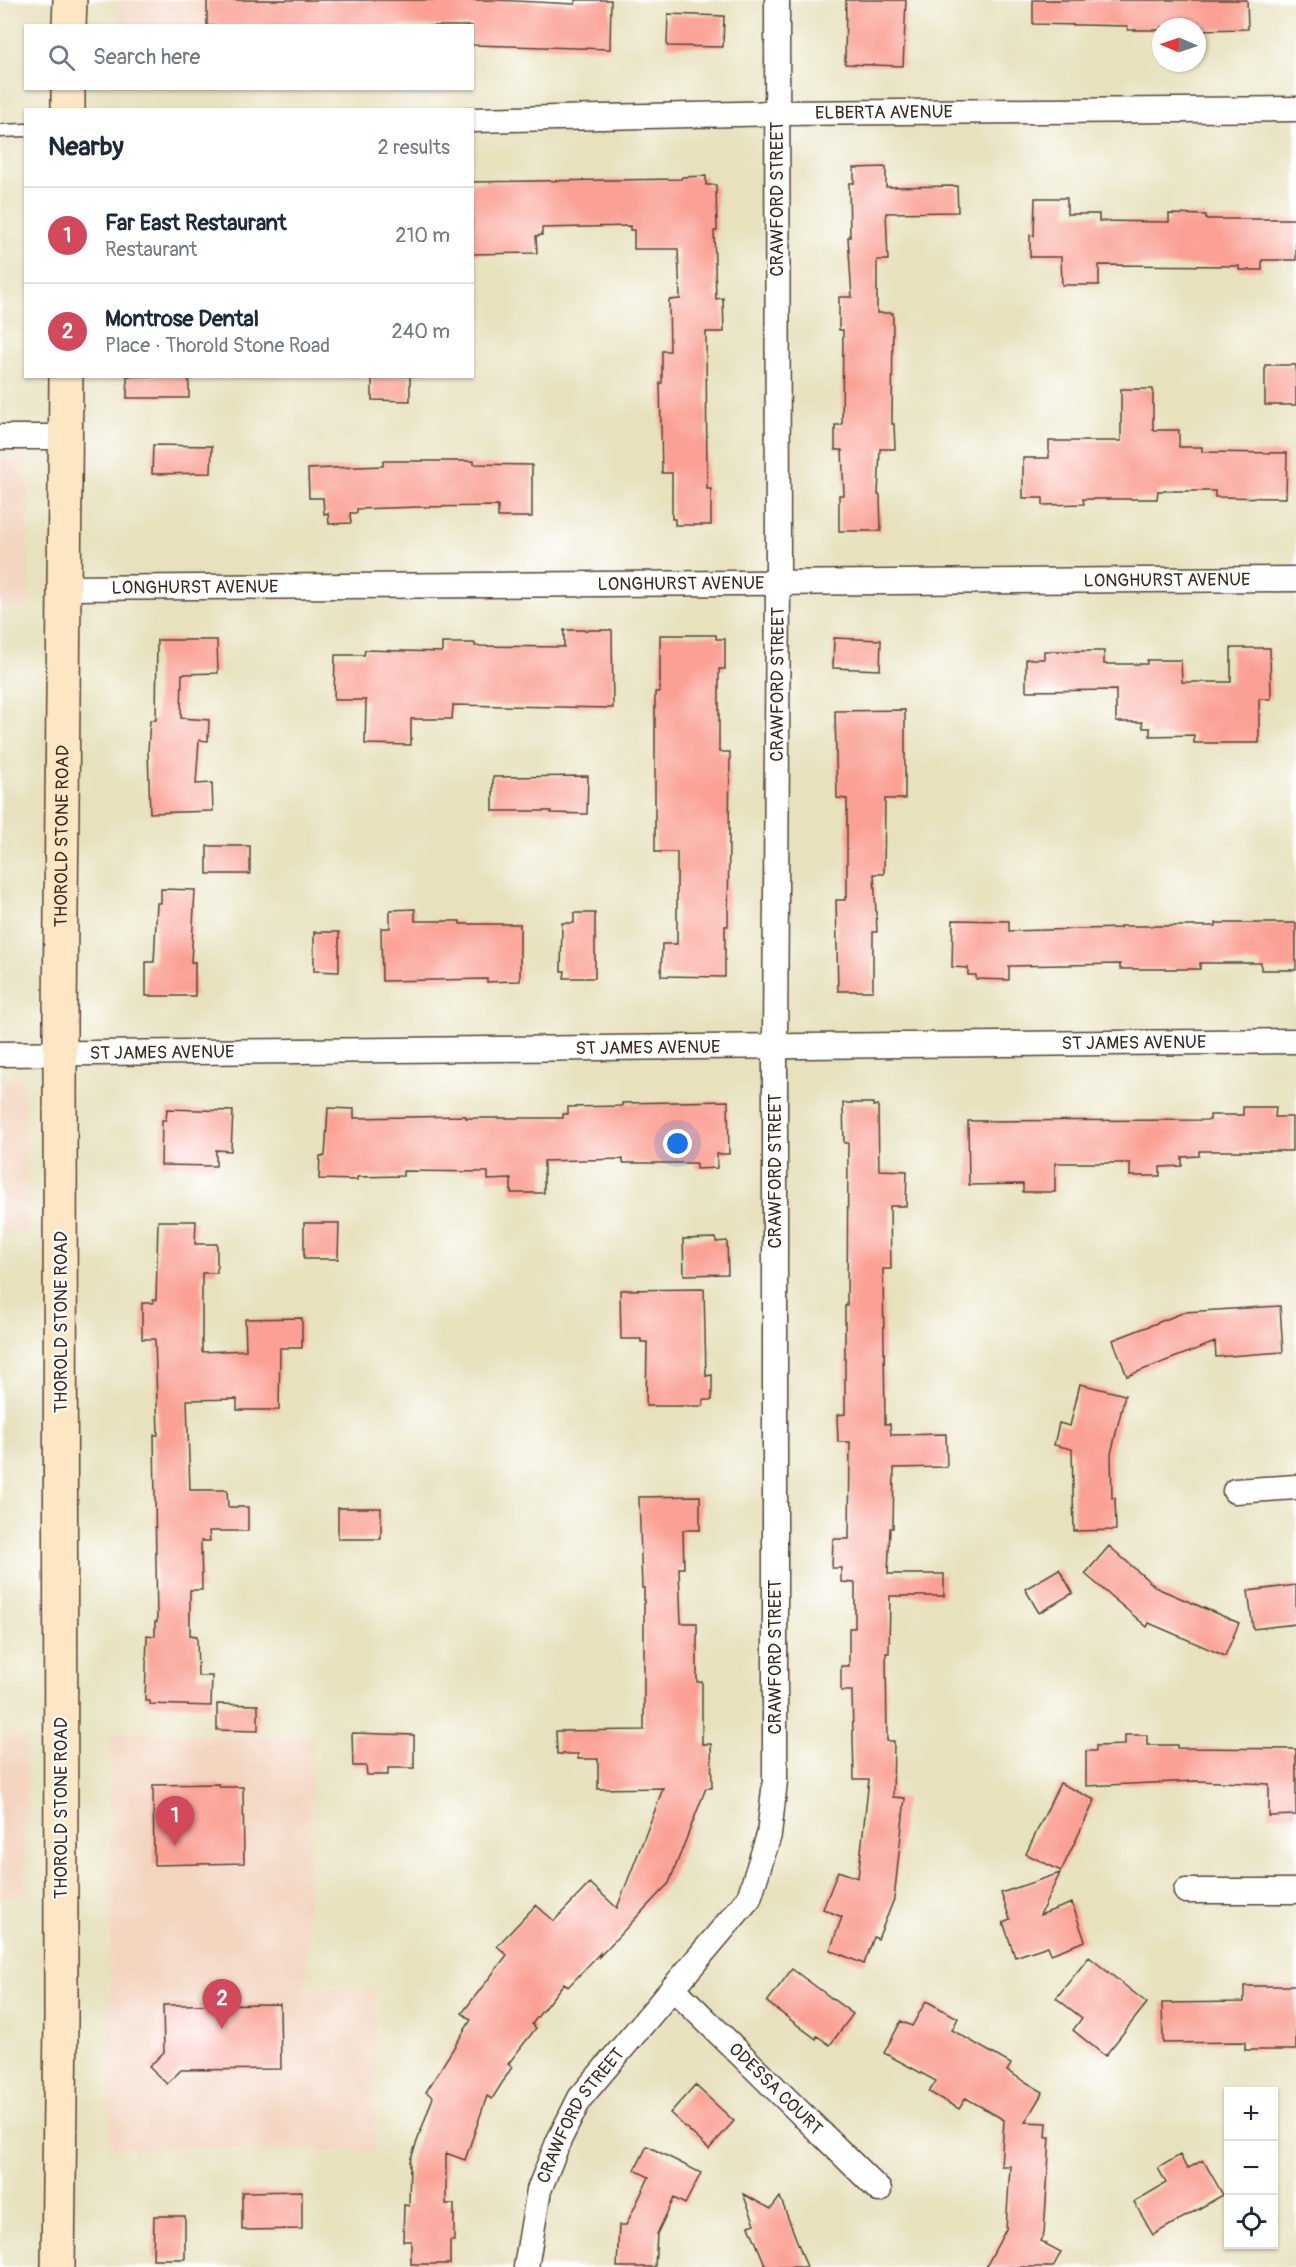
<!DOCTYPE html>
<html lang="en">
<head>
<meta charset="utf-8">
<style>
  :root { --surface:#fff; --page:#f2f2f3; --text:#1f2937; --muted:#747a83; --line:#e0e1e3; --accent:#d1495b }
  body { margin:0; font-family:Pangolin,sans-serif; background:var(--page); color:var(--text) }
  .controls { position:absolute; right:18px; bottom:18px; display:grid; overflow:hidden; border-radius:0px; box-shadow:0 2px 4px #0004 }
  .controls button { width:54px; height:54px; display:grid; place-items:center; padding:0; border:0; border-bottom:2px solid var(--line); background:var(--surface); color:var(--text); font:30px sans-serif }
  .compass { position:absolute; left:1152px; top:18px; width:54px; height:54px; border-radius:50%; background:var(--surface); box-shadow:0 2px 4px #0004; rotate:272deg }
  .you { position:absolute; left:678px; top:1144px; width:21px; height:21px; margin:-15px; border:4px solid #fff; border-radius:50%; background:#1a73e8; box-shadow:0 0 0 9px #1a73e833 }
  .badge { display:grid; place-items:center; width:39px; height:39px; border-radius:50%; background:var(--accent); color:#fff; font-size:20px; font-weight:700 }
  .pin { position:absolute; translate:-50% -50px; filter:drop-shadow(0 2px 3px #0008) }
  .pin::after { content:''; position:absolute; top:32px; width:21px; height:18px; background:inherit; clip-path:polygon(0 0,100% 0,50% 100%) }
  .list { margin:0; padding:0; list-style:none }
  h2 { display:flex; justify-content:space-between; align-items:center; height:78px; margin:0; padding:0 24px; font-size:26px }
  h2 small { font-size:20px; font-weight:400; color:var(--muted) }
  .list li { display:grid; grid-template-columns:39px 1fr auto; gap:18px; align-items:center; box-sizing:border-box; height:96px; padding:0 24px; border-top:2px solid var(--line) }
  .list b { display:block; font-size:22px; white-space:nowrap }
  .list p { margin:0; font-size:20px; white-space:nowrap; color:var(--muted) }
  .list em { font-size:20px; font-style:normal; color:var(--muted) }
  .icon { flex:none; width:33px; height:33px; fill:none; stroke:currentColor; stroke-width:2; stroke-linecap:round; stroke-linejoin:round }
  .map { position:relative; flex:none; width:1296px; height:2267px; overflow:hidden }
  .search { position:absolute; background:var(--surface); box-shadow:0 2px 4px #0004; left:24px; top:24px; width:450px; height:66px; display:flex; align-items:center; gap:15px; box-sizing:border-box; padding:0 21px; border-radius:0px; color:var(--muted); font-size:22px }
  .panel { position:absolute; background:var(--surface); box-shadow:0 2px 4px #0004; left:24px; top:108px; width:450px; height:270px; border-radius:0px }
  .map>svg:first-child { display:block }
</style>
</head>
<body>
<div class="map">
<svg width="1296" height="2267" viewBox="0 0 1296 2267">
  <rect width="100%" height="100%" fill="#fff"/>
  <filter id="ink" filterUnits="userSpaceOnUse"><feTurbulence type="fractalNoise" baseFrequency=".0167" numOctaves="2"/><feDisplacementMap in="SourceGraphic" scale="12" xChannelSelector="R" yChannelSelector="G"/><feConvolveMatrix kernelMatrix="1 2 1 2 8 2 1 2 1" color-interpolation-filters="sRGB"/></filter>
  <filter id="wash" filterUnits="userSpaceOnUse"><feTurbulence type="fractalNoise" baseFrequency=".008" numOctaves="4" result="noise"/><feDisplacementMap in="SourceGraphic" scale="24" xChannelSelector="R" yChannelSelector="G"/><feGaussianBlur stdDeviation="1.35" result="paint"/><feColorMatrix in="noise" values="0 0 0 0 0 0 0 0 0 0 0 0 0 0 0 0 0 1.4 0 .05"/><feComposite in="paint" operator="in"/></filter>
  <g filter="url(#wash)">
    <rect width="100%" height="100%" fill="#e7e1bd"/>
    <path fill="#f3d4bf" d="M 119,0 L 310,0 L 310,25 L 118,26 Z
      M 0,460 L 27,460 L 29,608 L 0,608 Z
      M 0,1078 L 23,1078 L 29,1234 L 0,1233 Z
      M 111,1733 L 313,1738 L 306,1989 L 375,1990 L 374,2151 L 110,2147 Z
      M 0,1738 L 27,1738 L 24,1897 L 0,1897 Z"/>
    <g id="blocks">
      <path fill="#faa094" d="M 207,0 L 495,0 L 575,4 L 575,0 L 611,0 L 610,49 L 472,45 L 472,26 L 207,26 Z
        M 846,0 L 906,0 L 903,66 L 845,64 Z
        M 1033,0 L 1247,0 L 1248,29 L 1197,30 L 1197,27 L 1161,27 L 1161,30 L 1128,30 L 1128,26 L 1033,24 Z
        M 668,14 L 724,16 L 723,47 L 667,46 Z
        M 886,167 L 886,187 L 957,186 L 958,212 L 886,213 L 888,260 L 877,260 L 877,313 L 893,313 L 892,424 L 894,424 L 895,449 L 880,449 L 878,495 L 880,495 L 881,531 L 839,531 L 839,495 L 844,495 L 842,450 L 835,450 L 835,425 L 842,425 L 843,330 L 839,330 L 839,297 L 852,297 L 848,237 L 850,237 L 849,183 L 854,183 L 854,168 Z
        M 706,176 L 706,185 L 716,185 L 717,231 L 714,231 L 716,299 L 723,298 L 724,332 L 706,332 L 707,489 L 711,489 L 711,525 L 675,525 L 675,519 L 672,519 L 672,473 L 662,473 L 660,383 L 662,383 L 662,351 L 670,351 L 669,300 L 680,299 L 678,249 L 634,249 L 634,230 L 630,230 L 630,226 L 542,228 L 542,235 L 536,236 L 537,253 L 472,254 L 472,182 L 681,179 L 682,177 Z
        M 1035,198 L 1067,198 L 1067,214 L 1099,214 L 1099,221 L 1169,222 L 1169,214 L 1206,215 L 1206,219 L 1296,219 L 1296,260 L 1262,260 L 1262,270 L 1239,270 L 1239,266 L 1099,265 L 1099,285 L 1062,285 L 1061,257 L 1030,257 L 1030,235 L 1034,236 Z
        M 1265,365 L 1296,365 L 1296,405 L 1265,405 Z
        M 127,376 L 189,376 L 189,398 L 127,398 Z
        M 372,376 L 410,376 L 410,401 L 372,400 Z
        M 1121,389 L 1153,389 L 1153,430 L 1179,430 L 1179,447 L 1202,447 L 1202,452 L 1287,453 L 1286,498 L 1215,497 L 1215,491 L 1158,491 L 1157,499 L 1083,499 L 1084,504 L 1043,505 L 1043,498 L 1023,498 L 1023,458 L 1049,458 L 1049,441 L 1121,441 Z
        M 153,445 L 212,446 L 211,473 L 152,474 Z
        M 383,461 L 474,461 L 474,464 L 532,465 L 532,517 L 498,517 L 498,506 L 418,507 L 357,509 L 357,513 L 350,513 L 351,523 L 329,524 L 328,513 L 324,514 L 323,498 L 309,498 L 308,469 L 383,466 Z
        M 564,630 L 612,630 L 613,708 L 453,705 L 452,719 L 411,719 L 411,745 L 365,744 L 366,700 L 334,700 L 335,655 L 364,655 L 365,650 L 442,652 L 442,643 L 475,643 L 475,646 L 564,647 Z
        M 660,635 L 716,635 L 716,639 L 725,639 L 725,669 L 719,669 L 719,752 L 730,752 L 728,926 L 725,926 L 725,977 L 661,976 L 662,944 L 677,944 L 677,852 L 655,852 L 655,692 L 660,692 Z
        M 834,638 L 881,640 L 880,670 L 833,668 Z
        M 157,640 L 217,640 L 218,673 L 182,674 L 181,718 L 209,720 L 208,741 L 199,740 L 196,784 L 212,783 L 213,811 L 150,813 L 148,751 L 150,720 L 156,720 Z
        M 1231,648 L 1270,648 L 1271,699 L 1259,699 L 1259,743 L 1194,743 L 1194,735 L 1150,736 L 1150,728 L 1143,728 L 1142,722 L 1116,722 L 1116,690 L 1026,691 L 1026,659 L 1044,659 L 1044,651 L 1104,651 L 1104,664 L 1147,664 L 1147,660 L 1181,660 L 1182,682 L 1231,682 Z
        M 905,710 L 905,799 L 885,799 L 884,874 L 874,874 L 877,932 L 873,932 L 873,991 L 838,991 L 836,900 L 845,900 L 845,897 L 847,897 L 847,799 L 837,798 L 835,711 Z
        M 588,776 L 587,814 L 551,813 L 551,811 L 493,811 L 493,777 Z
        M 207,846 L 250,846 L 250,874 L 207,874 Z
        M 161,889 L 195,890 L 191,962 L 195,962 L 195,996 L 146,996 L 146,962 L 154,962 L 157,903 L 161,903 Z
        M 415,909 L 415,921 L 460,921 L 460,924 L 520,924 L 520,981 L 487,982 L 487,979 L 382,981 L 381,928 L 390,928 L 390,910 Z
        M 574,913 L 595,913 L 595,978 L 564,978 L 565,971 L 561,971 L 562,923 L 574,923 Z
        M 953,920 L 1009,921 L 1009,931 L 1120,928 L 1120,926 L 1216,926 L 1216,923 L 1296,923 L 1296,970 L 1261,970 L 1261,963 L 1200,963 L 1200,969 L 1120,969 L 1120,964 L 1009,966 L 1009,980 L 976,979 L 976,975 L 968,975 L 968,968 L 952,967 Z
        M 314,932 L 339,932 L 339,972 L 314,971 Z
        M 728,1101 L 729,1154 L 717,1154 L 717,1168 L 696,1169 L 696,1163 L 623,1163 L 623,1159 L 544,1161 L 544,1193 L 511,1193 L 511,1179 L 488,1180 L 488,1172 L 403,1171 L 403,1176 L 357,1177 L 357,1180 L 319,1179 L 320,1156 L 325,1156 L 328,1108 L 354,1109 L 354,1118 L 466,1116 L 466,1118 L 563,1118 L 563,1114 L 568,1114 L 568,1107 L 622,1106 L 622,1103 Z
        M 843,1103 L 873,1103 L 873,1106 L 878,1105 L 879,1170 L 907,1171 L 906,1206 L 890,1206 L 891,1269 L 883,1269 L 885,1424 L 890,1424 L 891,1435 L 946,1434 L 947,1467 L 894,1468 L 893,1528 L 890,1528 L 888,1574 L 944,1574 L 944,1596 L 890,1596 L 889,1653 L 886,1653 L 887,1741 L 894,1741 L 893,1797 L 905,1798 L 894,1899 L 878,1939 L 874,1937 L 864,1964 L 830,1950 L 842,1917 L 823,1909 L 838,1871 L 858,1878 L 869,1779 L 854,1779 L 852,1691 L 841,1691 L 841,1666 L 849,1666 L 849,1628 L 855,1628 L 855,1583 L 841,1582 L 841,1568 L 832,1568 L 833,1539 L 849,1539 L 850,1442 L 838,1442 L 837,1415 L 845,1414 L 845,1306 L 847,1306 L 848,1143 L 844,1143 Z
        M 1243,1107 L 1276,1107 L 1275,1117 L 1292,1117 L 1292,1151 L 1199,1151 L 1199,1156 L 1182,1157 L 1182,1166 L 1160,1167 L 1160,1176 L 1130,1176 L 1130,1163 L 1055,1163 L 1055,1192 L 1023,1192 L 1023,1184 L 969,1185 L 968,1121 L 1210,1120 L 1210,1115 L 1243,1115 Z
        M 167,1109 L 233,1111 L 231,1151 L 216,1150 L 216,1166 L 161,1165 L 162,1120 L 166,1120 Z
        M 158,1221 L 196,1221 L 195,1244 L 217,1244 L 217,1273 L 202,1273 L 202,1352 L 246,1350 L 245,1319 L 302,1318 L 302,1348 L 280,1348 L 279,1410 L 237,1410 L 237,1399 L 187,1400 L 190,1490 L 227,1490 L 228,1507 L 248,1507 L 248,1531 L 209,1531 L 210,1541 L 201,1541 L 202,1590 L 190,1590 L 190,1635 L 197,1636 L 198,1676 L 212,1676 L 211,1706 L 150,1704 L 150,1701 L 145,1701 L 147,1635 L 155,1636 L 155,1622 L 157,1622 L 154,1435 L 158,1435 L 155,1339 L 142,1339 L 142,1303 L 153,1303 L 153,1300 L 156,1300 Z
        M 304,1223 L 339,1223 L 338,1259 L 304,1259 Z
        M 716,1238 L 716,1242 L 727,1241 L 728,1274 L 684,1275 L 683,1239 Z
        M 704,1289 L 706,1376 L 712,1375 L 712,1400 L 703,1400 L 703,1406 L 646,1406 L 647,1342 L 641,1342 L 641,1339 L 621,1339 L 620,1290 Z
        M 1280,1306 L 1283,1352 L 1216,1357 L 1215,1342 L 1127,1376 L 1113,1340 L 1185,1312 Z
        M 1080,1384 L 1125,1395 L 1111,1454 L 1112,1498 L 1115,1498 L 1116,1530 L 1074,1531 L 1072,1449 L 1054,1445 L 1059,1423 L 1070,1426 Z
        M 700,1496 L 700,1530 L 683,1530 L 684,1568 L 679,1568 L 681,1623 L 697,1623 L 697,1682 L 702,1682 L 702,1744 L 711,1744 L 712,1788 L 706,1788 L 669,1883 L 599,1957 L 600,1953 L 568,1987 L 564,1983 L 532,2024 L 536,2028 L 508,2064 L 512,2067 L 492,2099 L 487,2096 L 465,2160 L 446,2153 L 446,2204 L 454,2204 L 454,2241 L 450,2241 L 450,2264 L 411,2264 L 411,2241 L 403,2241 L 404,2205 L 409,2206 L 410,2161 L 433,2097 L 426,2092 L 471,2020 L 462,2013 L 507,1955 L 497,1946 L 536,1905 L 554,1921 L 590,1883 L 617,1908 L 655,1810 L 663,1788 L 598,1789 L 598,1759 L 578,1759 L 578,1754 L 557,1754 L 556,1731 L 644,1730 L 644,1588 L 642,1588 L 639,1497 Z
        M 338,1508 L 381,1508 L 381,1539 L 338,1539 Z
        M 1109,1546 L 1157,1588 L 1239,1623 L 1225,1656 L 1149,1623 L 1147,1627 L 1085,1574 Z
        M 1059,1569 L 1073,1593 L 1039,1613 L 1025,1589 Z
        M 1296,1585 L 1296,1624 L 1253,1629 L 1248,1591 Z
        M 217,1704 L 258,1705 L 258,1731 L 217,1730 Z
        M 352,1733 L 414,1735 L 414,1768 L 388,1768 L 388,1775 L 367,1775 L 366,1766 L 353,1766 Z
        M 1125,1735 L 1147,1735 L 1147,1745 L 1177,1745 L 1177,1748 L 1296,1749 L 1296,1815 L 1269,1816 L 1269,1784 L 1196,1781 L 1086,1786 L 1086,1751 L 1096,1751 L 1096,1746 L 1125,1745 Z
        M 1060,1783 L 1095,1800 L 1061,1871 L 1026,1854 Z
        M 219,1784 L 220,1787 L 243,1787 L 244,1863 L 154,1865 L 153,1785 Z
        M 1060,1873 L 1040,1915 L 1072,1903 L 1085,1941 L 1051,1954 L 1048,1946 L 1015,1957 L 1003,1922 L 1010,1919 L 1001,1893 Z
        M 1089,1957 L 1147,2003 L 1105,2056 L 1073,2030 L 1082,2018 L 1056,1998 Z
        M 792,1969 L 853,2014 L 830,2045 L 817,2036 L 816,2039 L 767,2002 Z
        M 1244,1986 L 1296,1986 L 1296,2050 L 1245,2050 L 1245,2042 L 1163,2043 L 1162,2003 L 1244,2002 Z
        M 926,2001 L 958,2018 L 952,2030 L 1011,2064 L 1007,2071 L 1043,2092 L 1025,2122 L 1047,2123 L 1046,2137 L 1050,2137 L 1044,2234 L 1040,2241 L 1061,2252 L 1053,2267 L 986,2267 L 1006,2229 L 1010,2166 L 1001,2166 L 1004,2120 L 966,2098 L 959,2109 L 929,2092 L 936,2081 L 884,2053 L 901,2021 L 912,2026 Z
        M 280,2004 L 281,2069 L 181,2070 L 167,2084 L 149,2067 L 164,2052 L 163,2005 Z
        M 695,2085 L 734,2121 L 709,2149 L 670,2113 Z
        M 647,2146 L 701,2173 L 685,2204 L 674,2198 L 657,2234 L 655,2267 L 617,2267 L 619,2225 L 626,2225 L 649,2177 L 635,2170 Z
        M 1180,2155 L 1187,2169 L 1203,2160 L 1223,2195 L 1153,2235 L 1134,2202 L 1166,2183 L 1158,2168 Z
        M 302,2191 L 302,2229 L 242,2230 L 242,2192 Z
        M 743,2194 L 771,2209 L 780,2197 L 807,2267 L 766,2267 L 749,2226 L 755,2224 Z
        M 154,2216 L 185,2216 L 185,2259 L 153,2259 Z"/>
    </g>
  </g>
  <g filter="url(#ink)">
    <use href="#blocks" fill-opacity="0" stroke="#554536" stroke-width="1.5"/>
    <g fill="none" stroke-linecap="round" stroke-linejoin="round">
      <g stroke="#554536" stroke-width="15">
        <path id="lane" d="M 0,131 L 26,130"/>
      </g>
      <g stroke="#554536" stroke-width="27">
        <g id="street">
          <path id="s1" d="M 472,120 L 777,113 L 1296,109"/>
          <path d="M 0,437 L 66,437"/>
          <path id="s2" d="M 66,588 L 1296,579"/>
          <path id="s3" d="M 0,1054 L 1296,1041"/>
          <path d="M 1235,1491 L 1296,1487"/>
          <path d="M 1186,1891 L 1296,1891"/>
          <path id="s4" d="M 673,1988 L 879,2190"/>
          <path id="s5" d="M 526,2267 L 539,2190 L 559,2140 L 580,2098 L 749,1898 L 769,1835 L 775,1781 L 775,1047 L 778,583 L 777,0"/>
        </g>
      </g>
      <g stroke="#554536" stroke-width="36">
        <g id="secondary">
          <path d="M 69,26 L 70,0"/>
          <path d="M 68,110 L 68,88"/>
          <path id="s6" d="M 58,2267 L 61,2018 L 60,1020 L 66,376"/>
        </g>
      </g>
      <use href="#lane" stroke="#fff" stroke-width="12"/>
      <use href="#street" stroke="#fff" stroke-width="24"/>
      <use href="#secondary" stroke="#fce6c4" stroke-width="33"/>
    </g>
  </g>
  <g text-anchor="middle" stroke-width="4.5" stroke-linejoin="round" paint-order="stroke">
    <g font-size="18" fill="#3b2a1e" stroke="#fff">
      <text dy="6" stroke="none"><textPath href="#s1" startOffset="412">ELBERTA AVENUE</textPath></text>
      <text transform="translate(777 199) rotate(-90)" y="6">CRAWFORD STREET</text>
      <text dy="6" stroke="none"><textPath href="#s2" startOffset="1101">LONGHURST AVENUE</textPath></text>
      <text dy="6" stroke="none"><textPath href="#s2" startOffset="615">LONGHURST AVENUE</textPath></text>
      <text dy="6" stroke="none"><textPath href="#s2" startOffset="129">LONGHURST AVENUE</textPath></text>
      <text dy="6" stroke="none"><textPath href="#s5" startOffset="1658">CRAWFORD STREET</textPath></text>
      <text dy="6" stroke="none"><textPath href="#s6" startOffset="1431">THOROLD STONE ROAD</textPath></text>
      <text dy="6" stroke="none"><textPath href="#s3" startOffset="1134">ST JAMES AVENUE</textPath></text>
      <text dy="6" stroke="none"><textPath href="#s3" startOffset="648">ST JAMES AVENUE</textPath></text>
      <text dy="6" stroke="none"><textPath href="#s3" startOffset="162">ST JAMES AVENUE</textPath></text>
      <text transform="translate(775 1171) rotate(-90)" y="6">CRAWFORD STREET</text>
      <text transform="translate(61 1322) rotate(-90)" y="6">THOROLD STONE ROAD</text>
      <text transform="translate(775 1657) rotate(-90)" y="6">CRAWFORD STREET</text>
      <text transform="translate(61 1808) rotate(-90)" y="6">THOROLD STONE ROAD</text>
      <text dy="6" stroke="none"><textPath href="#s4" startOffset="144">ODESSA COURT</textPath></text>
      <text dy="6" stroke="none"><textPath href="#s5" startOffset="164">CRAWFORD STREET</textPath></text>
    </g>
  </g>
</svg>
<div class="controls">
<button>+</button>
<button>−</button>
<button><svg class="icon" aria-label="locate" viewBox="0 0 24 24"><circle cx="12" cy="12" r="6"/><path d="M12 2v4M12 18v4M2 12h4M18 12h4"/></svg></button>
</div>
<svg class="compass" viewBox="-18 -18 36 36"><path d="M0-13l5 13h-10z" fill="#e53935"/><path d="M0 13l5-13h-10z" fill="#747a83"/></svg>
<div class="you"></div>
<div class="pin badge" style="left:175px;top:1846px">1</div>
<div class="pin badge" style="left:222px;top:2029px">2</div>
<div class="search"><svg class="icon" aria-label="search" viewBox="0 0 24 24"><circle cx="10" cy="10" r="6"/><path d="M15 15l6 6"/></svg>Search here</div>
<section class="panel">
<h2>Nearby<small>2 results</small></h2>
<ul class="list">
<li><span class="badge">1</span><div><b>Far East Restaurant</b><p>Restaurant</p></div><em>210 m</em></li>
<li><span class="badge">2</span><div><b>Montrose Dental</b><p>Place · Thorold Stone Road</p></div><em>240 m</em></li>
</ul>
</section>
</div>
</body>
</html>
